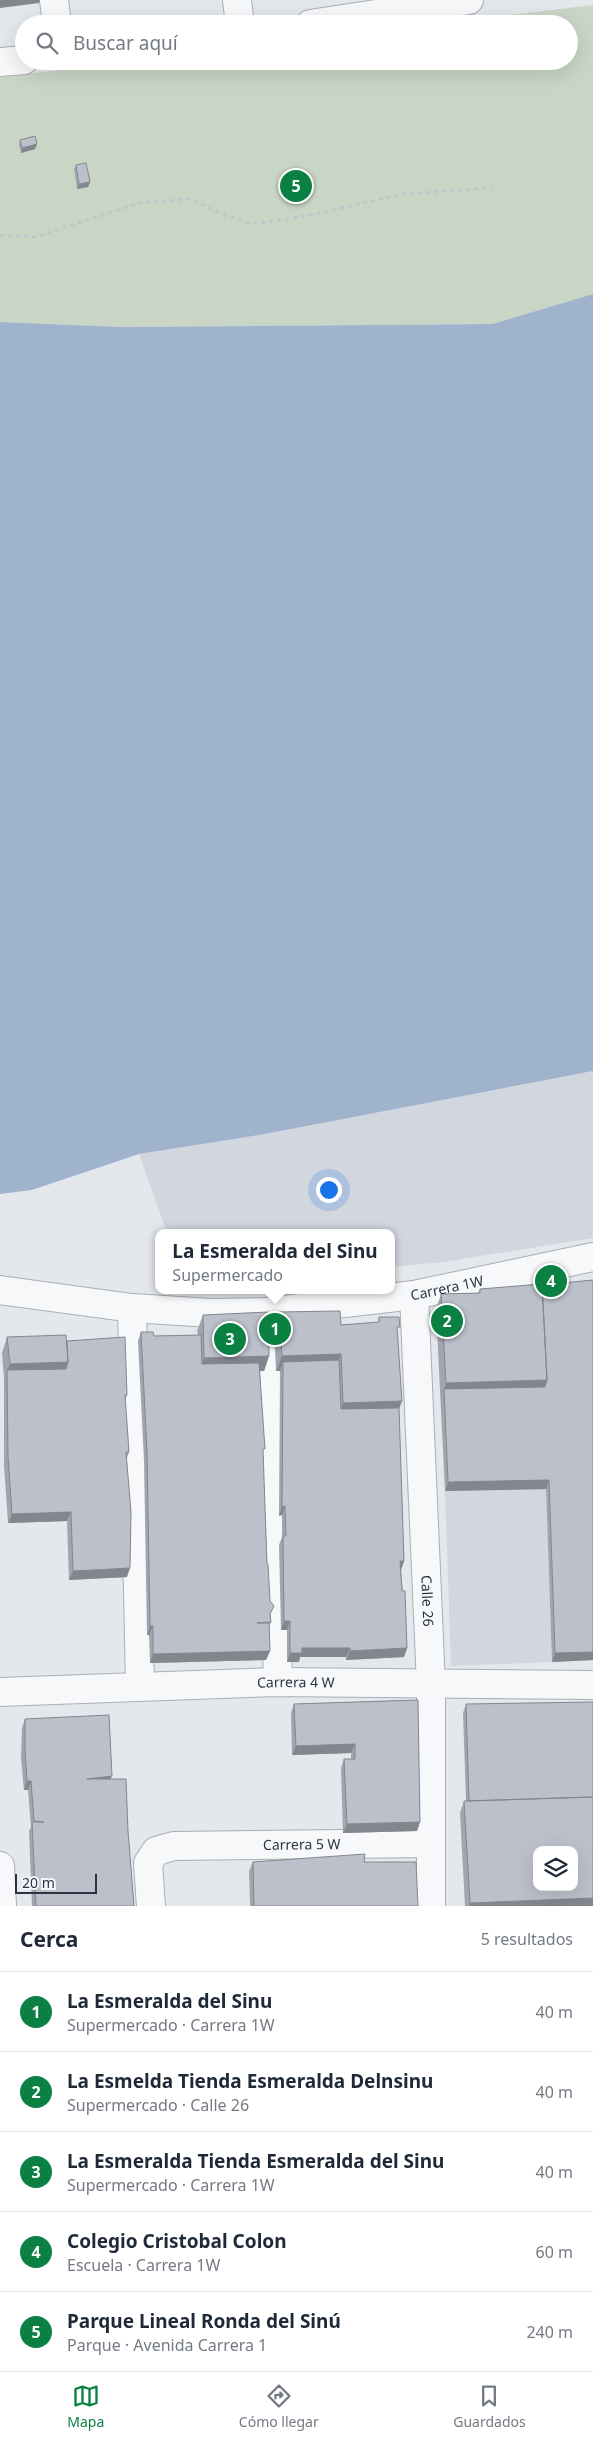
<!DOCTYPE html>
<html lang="es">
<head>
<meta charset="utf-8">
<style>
  :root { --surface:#fff; --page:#f6f6f7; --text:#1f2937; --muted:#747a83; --line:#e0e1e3; --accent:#0b8043 }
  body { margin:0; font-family:"Noto Sans",sans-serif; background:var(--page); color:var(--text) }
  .controls { position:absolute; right:15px; bottom:15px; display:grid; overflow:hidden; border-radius:10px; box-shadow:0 5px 20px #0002 }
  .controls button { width:45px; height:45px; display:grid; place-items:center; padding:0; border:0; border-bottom:1px solid var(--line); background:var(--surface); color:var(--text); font:25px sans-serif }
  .scale { position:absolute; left:15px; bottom:12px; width:82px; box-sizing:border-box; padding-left:5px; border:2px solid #2b3445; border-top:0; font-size:14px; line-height:18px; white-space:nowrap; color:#2b3445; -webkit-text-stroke:4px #f4f6f9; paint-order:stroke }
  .you { position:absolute; left:328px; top:1189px; width:18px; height:18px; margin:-12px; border:4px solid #fff; border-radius:50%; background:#1a73e8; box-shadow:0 0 0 8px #1a73e833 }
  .badge { display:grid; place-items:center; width:32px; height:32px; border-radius:50%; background:var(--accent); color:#fff; font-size:16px; font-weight:700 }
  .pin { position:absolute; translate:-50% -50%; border:2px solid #fff; box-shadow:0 1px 5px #0006 }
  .popup { position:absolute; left:155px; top:1229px; width:240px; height:65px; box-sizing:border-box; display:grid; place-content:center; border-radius:10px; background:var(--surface); filter:drop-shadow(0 1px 4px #0005); font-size:16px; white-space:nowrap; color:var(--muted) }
  .popup b { font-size:19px; color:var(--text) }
  .popup::after { content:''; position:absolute; left:50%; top:100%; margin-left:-10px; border:10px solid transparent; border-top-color:var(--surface) }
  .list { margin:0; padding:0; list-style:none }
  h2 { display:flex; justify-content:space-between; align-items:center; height:65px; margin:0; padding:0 20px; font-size:21px }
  h2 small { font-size:16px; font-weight:400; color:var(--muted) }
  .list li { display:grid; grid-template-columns:32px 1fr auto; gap:15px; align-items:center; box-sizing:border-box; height:80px; padding:0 20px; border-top:1px solid var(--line) }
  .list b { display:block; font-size:19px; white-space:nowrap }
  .list p { margin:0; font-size:16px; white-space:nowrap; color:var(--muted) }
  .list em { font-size:16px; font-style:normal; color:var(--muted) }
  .icon { flex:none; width:28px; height:28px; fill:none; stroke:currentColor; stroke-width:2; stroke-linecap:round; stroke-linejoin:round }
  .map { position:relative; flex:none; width:593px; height:1906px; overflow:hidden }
  .search { position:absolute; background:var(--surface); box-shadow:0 5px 20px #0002; left:15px; right:15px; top:15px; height:55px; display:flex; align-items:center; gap:12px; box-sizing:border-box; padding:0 18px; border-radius:28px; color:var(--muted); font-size:19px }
  .sheet { height:465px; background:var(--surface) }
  nav { display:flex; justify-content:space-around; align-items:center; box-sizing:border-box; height:70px; border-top:1px solid var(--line); background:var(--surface); font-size:14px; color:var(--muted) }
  nav a { display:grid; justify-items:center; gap:2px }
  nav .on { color:var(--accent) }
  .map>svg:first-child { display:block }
</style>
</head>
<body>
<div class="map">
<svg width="593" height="1906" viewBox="0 0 593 1906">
  <rect width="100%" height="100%" fill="#e4e7ec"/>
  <path fill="#d2d6de" d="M 593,1071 L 593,1238 L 444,1262 L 391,1267 L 391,1233 L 167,1233 L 139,1154 L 265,1134 Z
    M 546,1489 L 552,1662 L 451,1666 L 445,1491 Z"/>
  <path fill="#c9d6c5" d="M 593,5 L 593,294 L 492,324 L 121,327 L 0,322 L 0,77 L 138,61 L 569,61 L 569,24 L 435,24 Z"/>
  <path fill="#9fb4cc" d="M 593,294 L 593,1071 L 265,1134 L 139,1154 L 32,1190 L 0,1194 L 0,322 L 121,327 L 492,324 Z"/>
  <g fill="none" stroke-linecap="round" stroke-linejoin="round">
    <g stroke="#a9aeb7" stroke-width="30">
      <g id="minor">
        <path d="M 54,0 L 57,24"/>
        <path d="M 237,0 L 240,24"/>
        <path d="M 310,24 L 469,0"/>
        <path d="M 0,62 L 24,60"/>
        <path id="s1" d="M 0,1290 L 132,1308 L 211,1313 L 266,1312 L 414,1295 L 593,1257"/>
        <path id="s2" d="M 414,1295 L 431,1685 L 431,1906"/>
        <path d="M 132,1308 L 140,1687"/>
        <path d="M 267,1323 L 278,1682"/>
        <path id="s3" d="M 0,1692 L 278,1682 L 593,1685"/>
        <path d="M 0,1866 L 2,1906"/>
        <path id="s4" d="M 151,1906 L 148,1863 L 156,1851 L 174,1846 L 431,1843"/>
      </g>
    </g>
    <path stroke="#c2c5cb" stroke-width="3" stroke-dasharray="4 4" stroke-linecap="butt" d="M 0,235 L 35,237 L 140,203 L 191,199 L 222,214 L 253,224 L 306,216 L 403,194 L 492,188"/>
    <use href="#minor" stroke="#f7f8fa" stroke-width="28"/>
  </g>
  <path fill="#a1a5ae" d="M 20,140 L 37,144 L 35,149 L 21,153 L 19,144 Z
    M 76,165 L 90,182 L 88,187 L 77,189 L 74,169 Z
    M 593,1280 L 593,1660 L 552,1662 L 546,1489 L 445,1491 L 436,1310 L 441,1294 L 478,1293 L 480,1289 L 542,1285 Z
    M 279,1312 L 341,1325 L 378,1322 L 379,1317 L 397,1334 L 402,1401 L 399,1408 L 404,1561 L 401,1570 L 407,1648 L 404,1657 L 346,1660 L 346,1657 L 300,1657 L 299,1662 L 287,1662 L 287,1630 L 281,1630 L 279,1545 L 282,1537 L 282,1515 L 279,1516 L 280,1371 L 276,1371 L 274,1327 Z
    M 203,1315 L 269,1356 L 264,1371 L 260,1371 L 267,1564 L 271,1622 L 269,1627 L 270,1651 L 266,1660 L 150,1663 L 149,1635 L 147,1635 L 144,1461 L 138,1341 L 141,1332 L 154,1336 L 198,1335 L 197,1331 Z
    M 7,1337 L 67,1341 L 127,1395 L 125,1401 L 129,1452 L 127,1458 L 127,1577 L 69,1580 L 67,1521 L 8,1523 L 4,1466 L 4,1379 L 2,1353 Z
    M 418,1700 L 420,1822 L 417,1831 L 343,1833 L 341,1768 L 344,1759 L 351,1759 L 351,1753 L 292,1755 L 291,1713 L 294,1704 Z
    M 466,1704 L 593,1906 L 465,1906 L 460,1813 L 464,1801 L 466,1801 L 463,1713 Z
    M 25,1719 L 111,1779 L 128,1831 L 134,1906 L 32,1906 L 29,1831 L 31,1827 L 28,1790 L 24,1790 L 21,1759 L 22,1728 Z
    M 253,1862 L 364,1862 L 418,1906 L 250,1906 L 249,1871 Z"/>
  <path fill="#83868d" d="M 0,0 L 40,0 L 39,3 L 0,8 Z
    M 37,144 L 35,149 L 21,153 L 22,148 Z
    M 90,182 L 88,187 L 77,189 L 79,184 Z
    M 341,1354 L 336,1369 L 283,1362 L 280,1371 L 276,1371 L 282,1356 Z
    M 269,1356 L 264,1371 L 199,1373 L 204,1358 Z
    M 68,1362 L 63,1378 L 7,1370 L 10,1364 Z
    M 547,1380 L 542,1396 L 444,1389 L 446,1383 Z
    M 402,1401 L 396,1417 L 338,1418 L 343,1403 Z
    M 549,1480 L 546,1489 L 445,1491 L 448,1482 Z
    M 285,1506 L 282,1515 L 279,1516 L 282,1507 Z
    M 71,1512 L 67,1521 L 8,1523 L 12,1514 Z
    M 400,1561 L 404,1561 L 401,1570 Z
    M 130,1568 L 127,1577 L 69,1580 L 73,1571 Z
    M 284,1621 L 290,1621 L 287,1630 L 281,1630 Z
    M 150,1626 L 153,1626 L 149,1635 L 147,1635 Z
    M 302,1648 L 350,1648 L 346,1657 L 300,1657 L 299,1662 L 287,1662 L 290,1653 Z
    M 407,1648 L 404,1657 L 346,1660 L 350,1651 Z
    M 270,1651 L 266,1660 L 150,1663 L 153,1654 Z
    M 593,1652 L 593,1660 L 552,1662 L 555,1653 Z
    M 355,1744 L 351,1753 L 292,1755 L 296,1746 Z
    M 112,1776 L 108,1784 L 87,1779 Z
    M 27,1781 L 31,1781 L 28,1790 L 24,1790 Z
    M 420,1822 L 417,1831 L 343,1833 L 347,1824 Z
    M 593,1898 L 593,1906 L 469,1906 L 470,1903 Z"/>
  <path fill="#bbc0ca" stroke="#83868d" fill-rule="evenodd" d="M 35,136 L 37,144 L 22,148 L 20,140 Z
    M 86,163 L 90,182 L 79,184 L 76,165 Z
    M 593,1280 L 593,1652 L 555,1653 L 549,1480 L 448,1482 L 444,1389 L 545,1387 L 547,1380 L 542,1285 Z
    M 542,1284 L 547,1380 L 446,1383 L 441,1294 L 480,1293 L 480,1289 Z
    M 340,1311 L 341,1325 L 379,1322 L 379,1317 L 399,1317 L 400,1327 L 397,1327 L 402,1401 L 343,1403 L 341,1354 L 282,1356 L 279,1312 Z
    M 268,1312 L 269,1356 L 204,1358 L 203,1315 Z
    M 141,1332 L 153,1332 L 154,1336 L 201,1335 L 202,1364 L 259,1363 L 265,1449 L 263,1449 L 267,1564 L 268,1564 L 270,1601 L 274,1606 L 270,1614 L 271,1622 L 257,1623 L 269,1623 L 270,1651 L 153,1654 L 153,1626 L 150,1626 L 147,1452 Z
    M 66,1335 L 68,1362 L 10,1364 L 7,1337 Z
    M 125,1337 L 127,1395 L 125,1395 L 129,1452 L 126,1452 L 131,1512 L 130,1568 L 73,1571 L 71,1512 L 12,1514 L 8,1457 L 7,1370 L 66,1369 L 68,1362 L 67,1341 Z
    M 339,1360 L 341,1409 L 399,1408 L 404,1561 L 400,1561 L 402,1591 L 405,1591 L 407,1648 L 350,1651 L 350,1648 L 302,1648 L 302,1653 L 290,1653 L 290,1621 L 284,1621 L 283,1536 L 286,1536 L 285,1506 L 282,1507 L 283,1362 Z
    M 418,1700 L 420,1822 L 347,1824 L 344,1759 L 355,1759 L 355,1744 L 296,1746 L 294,1704 Z
    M 593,1702 L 593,1797 L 469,1801 L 466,1704 Z
    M 109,1715 L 112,1776 L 87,1779 L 126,1779 L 128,1831 L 134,1906 L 36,1906 L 32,1822 L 44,1822 L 34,1821 L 31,1781 L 27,1781 L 25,1750 L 25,1719 Z
    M 593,1797 L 593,1898 L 470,1903 L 464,1801 ZM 537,1850 L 574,1850 L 574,1887 L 537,1887 Z
    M 365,1854 L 364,1862 L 416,1862 L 418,1906 L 254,1906 L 253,1862 Z"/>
  <g text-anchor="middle" stroke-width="4" stroke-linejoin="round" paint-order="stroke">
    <g font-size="14" fill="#2b3445" stroke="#f4f6f9">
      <text dy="5" stroke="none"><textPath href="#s1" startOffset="450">Carrera 1W</textPath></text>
      <text dy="5" stroke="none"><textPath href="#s2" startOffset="306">Calle 26</textPath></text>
      <text dy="5" stroke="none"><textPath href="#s3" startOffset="296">Carrera 4 W</textPath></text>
      <text dy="5" stroke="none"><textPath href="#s4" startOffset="204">Carrera 5 W</textPath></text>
    </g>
  </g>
</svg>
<div class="controls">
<button><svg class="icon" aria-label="layers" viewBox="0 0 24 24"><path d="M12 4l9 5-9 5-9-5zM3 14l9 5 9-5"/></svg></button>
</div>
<div class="scale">20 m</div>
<div class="you"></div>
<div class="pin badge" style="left:275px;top:1329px">1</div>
<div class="popup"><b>La Esmeralda del Sinu</b>Supermercado</div>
<div class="pin badge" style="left:447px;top:1321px">2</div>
<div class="pin badge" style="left:230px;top:1339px">3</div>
<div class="pin badge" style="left:551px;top:1281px">4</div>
<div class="pin badge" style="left:296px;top:186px">5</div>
<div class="search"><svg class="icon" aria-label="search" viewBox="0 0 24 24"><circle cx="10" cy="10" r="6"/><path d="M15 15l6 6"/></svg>Buscar aquí</div>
</div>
<section class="sheet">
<h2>Cerca<small>5 resultados</small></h2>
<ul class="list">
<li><span class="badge">1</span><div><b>La Esmeralda del Sinu</b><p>Supermercado · Carrera 1W</p></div><em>40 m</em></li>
<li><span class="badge">2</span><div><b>La Esmelda Tienda Esmeralda Delnsinu</b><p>Supermercado · Calle 26</p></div><em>40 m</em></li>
<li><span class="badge">3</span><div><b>La Esmeralda Tienda Esmeralda del Sinu</b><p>Supermercado · Carrera 1W</p></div><em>40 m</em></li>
<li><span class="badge">4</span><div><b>Colegio Cristobal Colon</b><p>Escuela · Carrera 1W</p></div><em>60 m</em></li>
<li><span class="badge">5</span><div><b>Parque Lineal Ronda del Sinú</b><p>Parque · Avenida Carrera 1</p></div><em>240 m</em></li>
</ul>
</section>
<nav>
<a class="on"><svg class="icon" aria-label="map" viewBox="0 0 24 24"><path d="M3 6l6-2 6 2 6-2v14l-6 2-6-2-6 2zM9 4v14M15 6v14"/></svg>Mapa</a>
<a><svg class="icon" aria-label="directions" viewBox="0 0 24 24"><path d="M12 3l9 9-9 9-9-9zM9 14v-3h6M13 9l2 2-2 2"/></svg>Cómo llegar</a>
<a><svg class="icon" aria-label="saved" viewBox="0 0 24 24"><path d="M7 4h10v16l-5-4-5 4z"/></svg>Guardados</a>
</nav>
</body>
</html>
